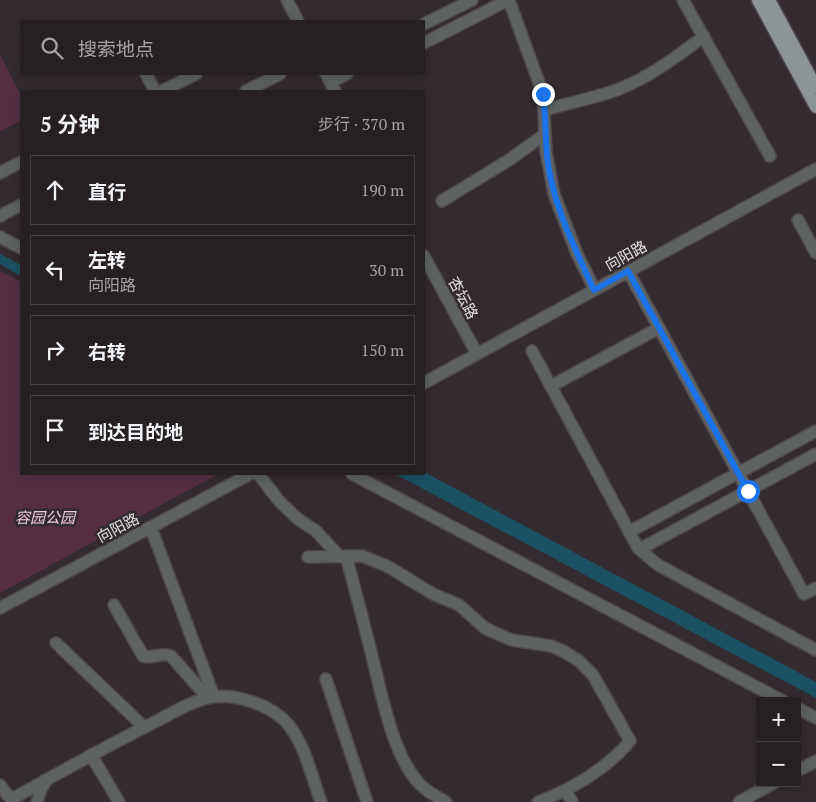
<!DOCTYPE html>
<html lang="zh">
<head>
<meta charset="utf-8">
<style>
  :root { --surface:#262023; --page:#2e282b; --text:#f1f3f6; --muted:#a4a3a6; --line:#423e41 }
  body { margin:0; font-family:"PT Serif","Noto Sans SC",serif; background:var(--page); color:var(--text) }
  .controls { position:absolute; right:15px; bottom:15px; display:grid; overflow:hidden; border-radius:0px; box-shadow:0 2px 12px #0003 }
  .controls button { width:45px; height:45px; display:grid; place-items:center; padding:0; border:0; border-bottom:1px solid var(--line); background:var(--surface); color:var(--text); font:25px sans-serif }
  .stop { position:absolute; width:15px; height:15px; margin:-11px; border:4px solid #1a73e8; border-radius:50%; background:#fff }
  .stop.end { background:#1a73e8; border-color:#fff; box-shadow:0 1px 5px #0008 }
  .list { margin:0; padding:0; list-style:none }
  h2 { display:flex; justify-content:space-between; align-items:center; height:65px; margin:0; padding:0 20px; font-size:21px }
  h2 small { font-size:16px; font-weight:400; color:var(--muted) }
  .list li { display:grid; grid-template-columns:32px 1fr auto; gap:15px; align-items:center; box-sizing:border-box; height:70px; margin:0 10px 10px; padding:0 10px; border:1px solid var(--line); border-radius:0px }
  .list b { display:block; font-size:19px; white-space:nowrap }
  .list p { margin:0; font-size:16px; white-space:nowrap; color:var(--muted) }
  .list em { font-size:16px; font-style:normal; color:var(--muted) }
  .icon { flex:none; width:28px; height:28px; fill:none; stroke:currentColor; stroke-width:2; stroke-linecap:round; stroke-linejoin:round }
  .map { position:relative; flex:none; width:816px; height:802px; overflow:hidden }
  .search { position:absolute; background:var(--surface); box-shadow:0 2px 12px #0003; left:20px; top:20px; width:405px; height:55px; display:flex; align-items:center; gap:12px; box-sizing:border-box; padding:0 18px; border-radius:0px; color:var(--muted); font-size:19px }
  .panel { position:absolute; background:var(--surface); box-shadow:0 2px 12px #0003; left:20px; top:90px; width:405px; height:385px; border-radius:0px }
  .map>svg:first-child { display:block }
</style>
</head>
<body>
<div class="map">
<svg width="816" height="802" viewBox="0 0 816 802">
  <rect width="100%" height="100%" fill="#332b2f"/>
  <path fill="#562e42" d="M 0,54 L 21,96 L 21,121 L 0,131 Z
    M 0,271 L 21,282 L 21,474 L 218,474 L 0,593 Z"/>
  <path fill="#1a5264" d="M 0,254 L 21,265 L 21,276 L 0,264 Z
    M 424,472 L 816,682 L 816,698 L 395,474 L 424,474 Z"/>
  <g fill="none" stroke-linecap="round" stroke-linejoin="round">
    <g stroke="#4f484c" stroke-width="14">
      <path id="minor" d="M 287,0 L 298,21
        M 509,0 L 543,94 L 546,152 L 554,194 L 577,254 L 595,290
        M 683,0 L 770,156
        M 424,24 L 472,0
        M 424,43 L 508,0
        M 146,74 L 155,91
        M 326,74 L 335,91
        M 331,82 L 347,74
        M 162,91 L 196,74
        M 246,91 L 280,74
        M 544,110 C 569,103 595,98 619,89 C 650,77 678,56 704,36
        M 0,173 L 21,162
        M 442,201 L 509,160 L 545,134
        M 0,216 L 21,205
        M 798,220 L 816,253
        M 0,237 L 21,248
        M 424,256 L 477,354
        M 628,271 L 804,594 L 816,588
        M 532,351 L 638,548 L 658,565 L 816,650
        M 424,383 L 816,169
        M 551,386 L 659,328
        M 258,474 L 280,502 L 298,519 L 316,531 L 339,556
        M 352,474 L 783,701
        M 151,528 L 214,697
        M 629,532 L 816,431
        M 640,549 L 816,454
        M 346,556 C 356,592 365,628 374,664 C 383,700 393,754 418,782 C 425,791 436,796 446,802
        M 308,557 L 362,556 L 387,566 L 433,594 L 459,605 L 485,628 L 493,632 L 512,640 L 551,646 L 563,651 L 579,661 L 593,675 L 630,741 C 605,770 573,789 538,802
        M 114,605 L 143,656 C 152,659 162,652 171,656 L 208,698
        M 0,608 L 250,474
        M 56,643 L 144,727
        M 326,679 L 367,802
        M 797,708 L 816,718
        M 91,755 L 119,802
        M 797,771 L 816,761
        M 0,785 L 13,802
        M 566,791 L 572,802
        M 12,799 C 57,774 103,748 149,725 C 169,715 190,701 212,697 C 235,693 270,705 286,722 C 304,741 312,777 321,802
        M 37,802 L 41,789 L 46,781
        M 739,802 L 774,783"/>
    </g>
    <g stroke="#4f484c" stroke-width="15">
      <path id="major" d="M 758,0 L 816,107
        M 769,0 L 816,87"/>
    </g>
    <use href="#minor" stroke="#5e6263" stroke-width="11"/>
    <use href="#major" stroke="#8c9498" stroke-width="12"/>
  </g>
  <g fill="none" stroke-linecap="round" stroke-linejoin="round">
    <path stroke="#1a73e8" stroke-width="6" d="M 543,94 C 547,121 544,148 550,175 C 558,215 577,253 594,290 L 628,271 L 748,491"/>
  </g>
  <g text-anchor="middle" stroke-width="5" stroke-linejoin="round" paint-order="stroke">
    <g font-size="15" fill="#e5e0e2" stroke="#332b2f">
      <text transform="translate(626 256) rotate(-29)" y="5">向阳路</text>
      <text transform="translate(463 298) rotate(62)" y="5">杏坛路</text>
      <text transform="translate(118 528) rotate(-28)" y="5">向阳路</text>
    </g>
    <g font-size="15" font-style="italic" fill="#f3c8db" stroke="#332b2f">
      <text x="45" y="523">容园公园</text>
    </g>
  </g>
</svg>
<div class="controls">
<button>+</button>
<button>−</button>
</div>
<div class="stop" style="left:748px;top:491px"></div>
<div class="stop end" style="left:543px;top:94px"></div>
<div class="search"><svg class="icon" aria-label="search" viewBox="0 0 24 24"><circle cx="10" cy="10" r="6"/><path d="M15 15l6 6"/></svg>搜索地点</div>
<section class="panel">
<h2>5 分钟<small>步行 · 370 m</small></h2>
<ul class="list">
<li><svg class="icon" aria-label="ahead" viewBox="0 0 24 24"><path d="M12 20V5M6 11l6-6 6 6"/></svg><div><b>直行</b></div><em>190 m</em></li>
<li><svg class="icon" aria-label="left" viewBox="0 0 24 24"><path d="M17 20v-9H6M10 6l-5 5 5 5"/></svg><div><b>左转</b><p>向阳路</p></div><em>30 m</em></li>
<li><svg class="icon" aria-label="right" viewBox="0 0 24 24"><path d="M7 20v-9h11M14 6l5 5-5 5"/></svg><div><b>右转</b></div><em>150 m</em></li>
<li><svg class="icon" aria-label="arrive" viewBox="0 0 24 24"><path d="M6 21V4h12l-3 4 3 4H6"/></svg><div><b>到达目的地</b></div></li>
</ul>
</section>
</div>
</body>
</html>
